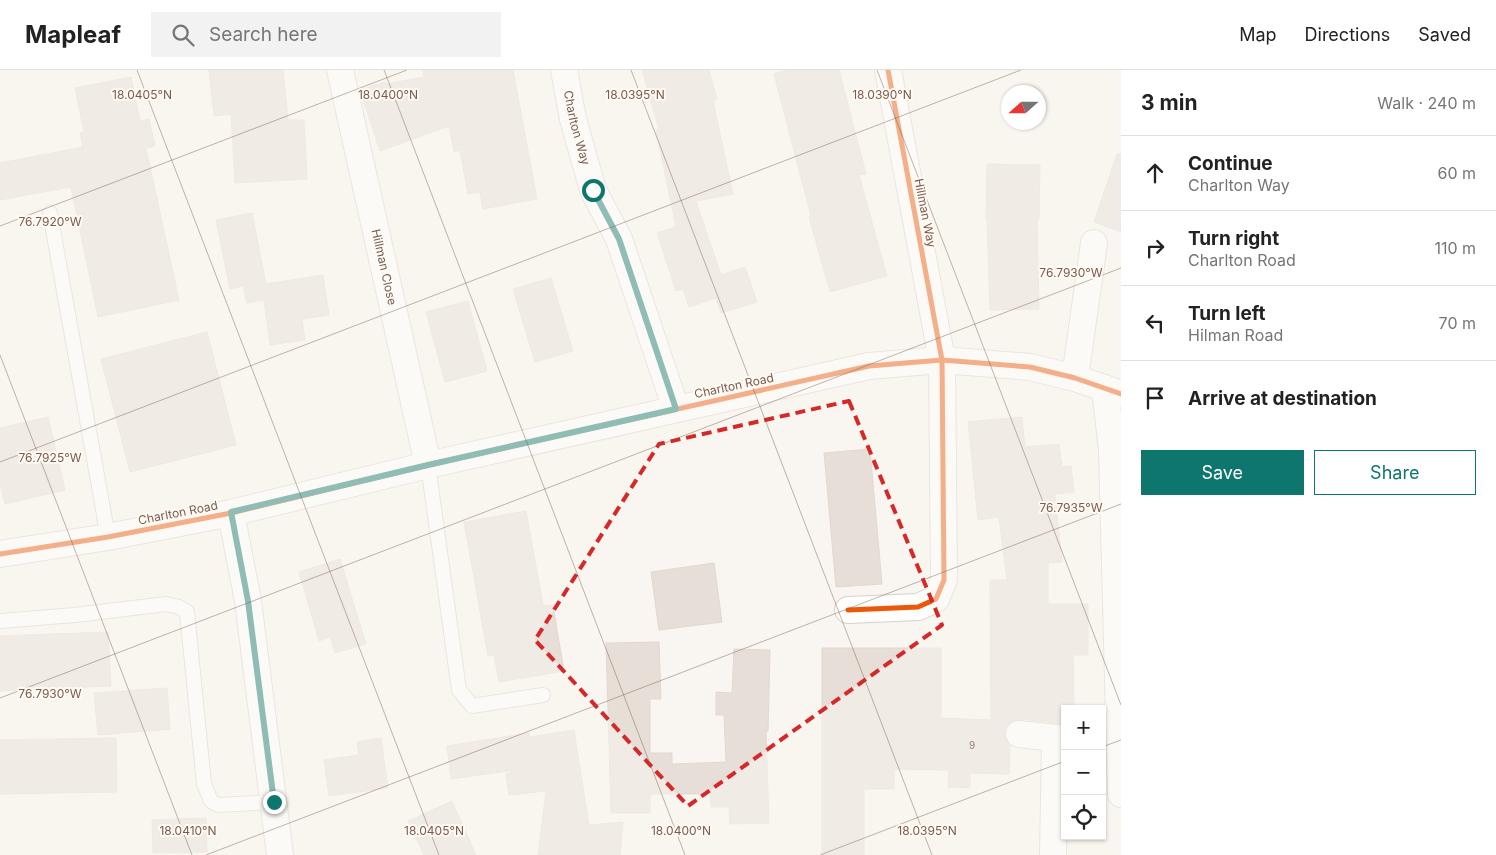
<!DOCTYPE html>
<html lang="en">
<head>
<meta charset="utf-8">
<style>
  :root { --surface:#fff; --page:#f2f2f2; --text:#222; --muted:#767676; --line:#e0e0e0; --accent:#0f766e }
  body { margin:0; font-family:Inter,sans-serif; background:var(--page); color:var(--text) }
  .controls { position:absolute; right:15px; bottom:15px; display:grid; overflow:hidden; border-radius:0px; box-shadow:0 1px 4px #0004 }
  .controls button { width:45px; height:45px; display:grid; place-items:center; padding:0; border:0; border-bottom:1px solid var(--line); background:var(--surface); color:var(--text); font:25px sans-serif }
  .compass { position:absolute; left:1001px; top:15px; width:45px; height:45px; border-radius:50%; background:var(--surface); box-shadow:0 1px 4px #0004; rotate:249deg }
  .stop { position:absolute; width:15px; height:15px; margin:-11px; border:4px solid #0f766e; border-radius:50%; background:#fff }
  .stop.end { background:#0f766e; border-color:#fff; box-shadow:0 1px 5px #0008 }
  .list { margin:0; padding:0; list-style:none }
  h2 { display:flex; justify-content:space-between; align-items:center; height:65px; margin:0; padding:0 20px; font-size:21px }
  h2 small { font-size:16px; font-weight:400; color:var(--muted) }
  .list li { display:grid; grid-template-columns:32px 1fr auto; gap:15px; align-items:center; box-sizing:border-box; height:75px; padding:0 20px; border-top:1px solid var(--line) }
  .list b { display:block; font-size:19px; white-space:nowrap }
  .list p { margin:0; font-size:16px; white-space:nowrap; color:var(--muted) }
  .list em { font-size:16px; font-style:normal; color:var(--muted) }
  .actions { display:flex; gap:10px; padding:15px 20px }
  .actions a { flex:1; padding:11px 0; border:1px solid var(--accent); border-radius:0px; text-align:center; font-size:18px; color:var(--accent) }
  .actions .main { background:var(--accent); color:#fff }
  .icon { flex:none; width:28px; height:28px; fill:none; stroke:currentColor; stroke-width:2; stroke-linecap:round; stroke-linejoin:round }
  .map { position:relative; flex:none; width:1121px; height:785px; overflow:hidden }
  header { display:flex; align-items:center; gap:30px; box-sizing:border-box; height:70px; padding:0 25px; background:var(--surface); border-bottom:1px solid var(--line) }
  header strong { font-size:24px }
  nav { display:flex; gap:28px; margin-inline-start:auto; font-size:18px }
  .search { width:350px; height:45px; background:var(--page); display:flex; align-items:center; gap:12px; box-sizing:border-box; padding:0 18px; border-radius:0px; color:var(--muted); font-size:19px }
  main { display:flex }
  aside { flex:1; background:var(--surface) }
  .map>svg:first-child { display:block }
</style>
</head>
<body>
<header>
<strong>Mapleaf</strong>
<div class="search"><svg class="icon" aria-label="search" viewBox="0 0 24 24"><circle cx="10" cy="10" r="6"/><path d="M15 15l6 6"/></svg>Search here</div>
<nav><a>Map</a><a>Directions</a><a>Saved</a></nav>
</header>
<main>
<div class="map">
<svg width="1121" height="785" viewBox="0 0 1121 785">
  <rect width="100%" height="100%" fill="#f9f5f0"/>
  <path fill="#e6ded7" stroke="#e2d8d2" d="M 209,0 L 283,0 L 288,50 L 304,50 L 307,109 L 235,113 L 231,44 L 214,46 Z
    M 423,0 L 513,0 L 537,129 L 483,139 L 480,122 L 468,124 L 460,80 L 454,82 L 449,56 L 380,81 L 360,20 L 385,12 L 386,14 L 424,7 Z
    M 642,0 L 709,0 L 717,29 L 713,31 L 733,124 L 696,131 L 721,205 L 745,197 L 757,232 L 721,243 L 716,228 L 689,237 L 683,219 L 676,221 L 657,163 L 676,157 L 656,60 L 659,59 Z
    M 789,0 L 839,0 L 866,104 L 859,105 L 887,206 L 830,222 L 809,147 L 811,146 L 774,4 Z
    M 131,7 L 140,51 L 149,49 L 155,76 L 146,78 L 179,230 L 98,247 L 71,117 L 0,130 L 0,93 L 83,77 L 80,63 L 84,62 L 75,18 Z
    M 1117,84 L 1121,84 L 1121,162 L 1094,152 Z
    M 987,94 L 1040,95 L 1039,149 L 1037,149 L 1039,239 L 990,240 L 987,148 L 986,148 Z
    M 252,143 L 266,214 L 323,205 L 329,245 L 302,249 L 305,270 L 270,275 L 264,230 L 247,233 L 243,216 L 230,219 L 216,150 Z
    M 551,208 L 573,281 L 535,292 L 513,219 Z
    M 468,231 L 487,301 L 445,312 L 426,242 Z
    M 207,262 L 236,375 L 130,402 L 101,289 Z
    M 48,347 L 65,420 L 5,434 L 0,414 L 0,358 Z
    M 1022,347 L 1025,377 L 1059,374 L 1062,397 L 1071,396 L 1074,422 L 1055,424 L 1062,492 L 1048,493 L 1048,534 L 1088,534 L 1088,585 L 1073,585 L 1074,639 L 1065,639 L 1065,654 L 1021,649 L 1013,651 L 1007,656 L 1004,663 L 1006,670 L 1010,676 L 1009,704 L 970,703 L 970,718 L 948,717 L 949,700 L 894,699 L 894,719 L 864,719 L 864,785 L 822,785 L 822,578 L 941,578 L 941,648 L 991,650 L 990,510 L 1007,510 L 999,447 L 978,450 L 968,352 Z
    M 870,379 L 882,514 L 836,517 L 824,383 Z
    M 526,441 L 543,535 L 553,536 L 564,601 L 499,612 L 494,585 L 488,586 L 464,452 Z
    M 340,489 L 366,574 L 335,583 L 330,567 L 319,571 L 299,502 Z
    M 714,493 L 722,552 L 659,560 L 651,502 Z
    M 108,562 L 111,616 L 0,621 L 0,566 Z
    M 659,572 L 661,629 L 650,629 L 650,683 L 672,683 L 672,694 L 726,692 L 724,645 L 716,645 L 716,622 L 732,623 L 734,579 L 770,580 L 768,661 L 766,661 L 769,753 L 730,754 L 729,737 L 711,737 L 710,724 L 650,724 L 650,743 L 611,743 L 606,573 Z
    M 167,618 L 170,659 L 98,665 L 94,623 Z
    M 574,660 L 589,755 L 623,752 L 620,785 L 538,785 L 546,721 L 509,725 L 506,704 L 515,700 L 451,709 L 447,676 L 529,663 L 530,667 Z
    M 116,668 L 117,722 L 0,724 L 0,670 Z
    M 381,668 L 388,718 L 329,726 L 324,690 L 359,685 L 357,672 Z
    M 452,731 L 476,785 L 424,785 L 408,751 Z
    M 206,748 L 207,782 L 153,783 L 152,750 Z"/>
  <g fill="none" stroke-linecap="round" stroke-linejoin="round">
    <g stroke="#d7d1cb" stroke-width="16">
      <path id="lane" d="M 50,143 L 108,467
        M 428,395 L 459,620 L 472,636 L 543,625
        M 0,551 L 75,545 L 166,534 L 179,537 L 187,542 L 204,714 L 211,731 L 218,735 L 274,732"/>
    </g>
    <g stroke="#d7d1cb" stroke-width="28">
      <g id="street">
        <path id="s1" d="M 340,0 L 428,395"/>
        <path id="s2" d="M 564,0 L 573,49 L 593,120 L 619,169 L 676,339"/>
        <path d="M 1075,308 L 1094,173"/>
        <path d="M 1105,318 L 1112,381 L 1121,724"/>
        <path d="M 231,443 L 248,531 L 280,785"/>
        <path d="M 0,484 L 108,467 L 231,443 L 428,395 L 869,296 L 942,290 L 1030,297 L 1075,308 L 1121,324"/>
        <path d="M 848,540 L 918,537 L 936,529 L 944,510 L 942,290 L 888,0"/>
        <path d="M 1019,664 L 1065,669"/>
        <path d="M 1053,785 L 1055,668"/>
      </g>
    </g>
    <use href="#lane" stroke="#fefefd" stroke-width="14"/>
    <use href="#street" stroke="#fefefd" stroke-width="26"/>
    <g stroke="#fffaf3" stroke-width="8">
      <path id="cycleway" d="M 0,484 L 108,467 L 231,443 L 428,395 L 869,296 L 942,290 L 1030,297 L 1075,308 L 1121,324
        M 848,540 L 918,537 L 936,529 L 944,510 L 942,290 L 888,0"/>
    </g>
    <use href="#cycleway" stroke="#e8590c" stroke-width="5"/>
  </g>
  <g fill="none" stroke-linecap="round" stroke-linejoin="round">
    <path stroke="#0f766e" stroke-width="6" d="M 274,732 L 248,531 L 231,442 L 428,395 L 676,339 L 619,169 L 593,120"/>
  </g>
  <path d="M0 0H1121V785H0ZM 849,331 L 942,555 L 688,736 L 535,570 L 659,374 Z" fill="#f9f5f0" fill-opacity=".55" fill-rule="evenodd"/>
  <path fill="none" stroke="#d62828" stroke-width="4" stroke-dasharray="10 6" stroke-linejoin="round" d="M 849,331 L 942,555 L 688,736 L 535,570 L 659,374 Z"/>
  <path fill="none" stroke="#7a5c4d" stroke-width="1" stroke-opacity="0.45" d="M 137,0 L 439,785M 384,0 L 685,785M 631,0 L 932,785M 877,0 L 1121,635M 0,156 L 407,0M 0,285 L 192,785M 0,392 L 1021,0M 0,628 L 1121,198M 1102,677 L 1121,670M 206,785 L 1121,434M 820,785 L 1065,691"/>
  <g text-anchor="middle" stroke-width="4" stroke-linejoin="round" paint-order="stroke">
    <g font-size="10" fill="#977e72">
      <text x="972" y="679">9</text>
    </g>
    <g font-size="12" fill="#7a5c4d" stroke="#fffaf3">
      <text dy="4" stroke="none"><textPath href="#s2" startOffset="59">Charlton Way</textPath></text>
      <text transform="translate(925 143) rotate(79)" y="4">Hillman Way</text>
      <text dy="4" stroke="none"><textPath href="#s1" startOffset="202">Hillman Close</textPath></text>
      <text transform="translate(734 316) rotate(-12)" y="4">Charlton Road</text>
      <text transform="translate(178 443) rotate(-11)" y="4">Charlton Road</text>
    </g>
  </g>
  <g font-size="12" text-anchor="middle" fill="#7a5c4d" stroke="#fffaf3" stroke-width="4" stroke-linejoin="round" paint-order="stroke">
    <text x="142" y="29">18.0405°N</text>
    <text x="388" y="29">18.0400°N</text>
    <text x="635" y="29">18.0395°N</text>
    <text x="882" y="29">18.0390°N</text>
    <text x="50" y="156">76.7920°W</text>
    <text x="1071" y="207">76.7930°W</text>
    <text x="50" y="392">76.7925°W</text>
    <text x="1071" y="442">76.7935°W</text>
    <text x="50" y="628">76.7930°W</text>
    <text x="188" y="765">18.0410°N</text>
    <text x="434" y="765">18.0405°N</text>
    <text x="681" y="765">18.0400°N</text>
    <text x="927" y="765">18.0395°N</text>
  </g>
</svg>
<div class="controls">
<button>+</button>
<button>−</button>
<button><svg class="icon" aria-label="locate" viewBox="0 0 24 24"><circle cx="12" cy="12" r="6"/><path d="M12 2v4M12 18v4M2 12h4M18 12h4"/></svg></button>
</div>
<svg class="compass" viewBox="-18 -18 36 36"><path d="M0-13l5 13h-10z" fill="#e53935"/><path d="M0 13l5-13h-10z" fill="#767676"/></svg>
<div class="stop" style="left:593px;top:120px"></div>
<div class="stop end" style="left:274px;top:732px"></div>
</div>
<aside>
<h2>3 min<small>Walk · 240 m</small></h2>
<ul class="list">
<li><svg class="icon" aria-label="ahead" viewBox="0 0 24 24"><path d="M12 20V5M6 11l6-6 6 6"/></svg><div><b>Continue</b><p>Charlton Way</p></div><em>60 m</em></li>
<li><svg class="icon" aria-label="right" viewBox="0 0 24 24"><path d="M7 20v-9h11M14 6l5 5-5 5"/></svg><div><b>Turn right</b><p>Charlton Road</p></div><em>110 m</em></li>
<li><svg class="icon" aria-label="left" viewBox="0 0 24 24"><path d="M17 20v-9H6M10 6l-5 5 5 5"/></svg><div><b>Turn left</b><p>Hilman Road</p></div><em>70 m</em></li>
<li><svg class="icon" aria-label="arrive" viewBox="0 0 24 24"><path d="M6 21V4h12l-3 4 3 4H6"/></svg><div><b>Arrive at destination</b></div></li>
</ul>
<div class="actions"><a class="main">Save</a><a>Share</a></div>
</aside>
</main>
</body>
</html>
